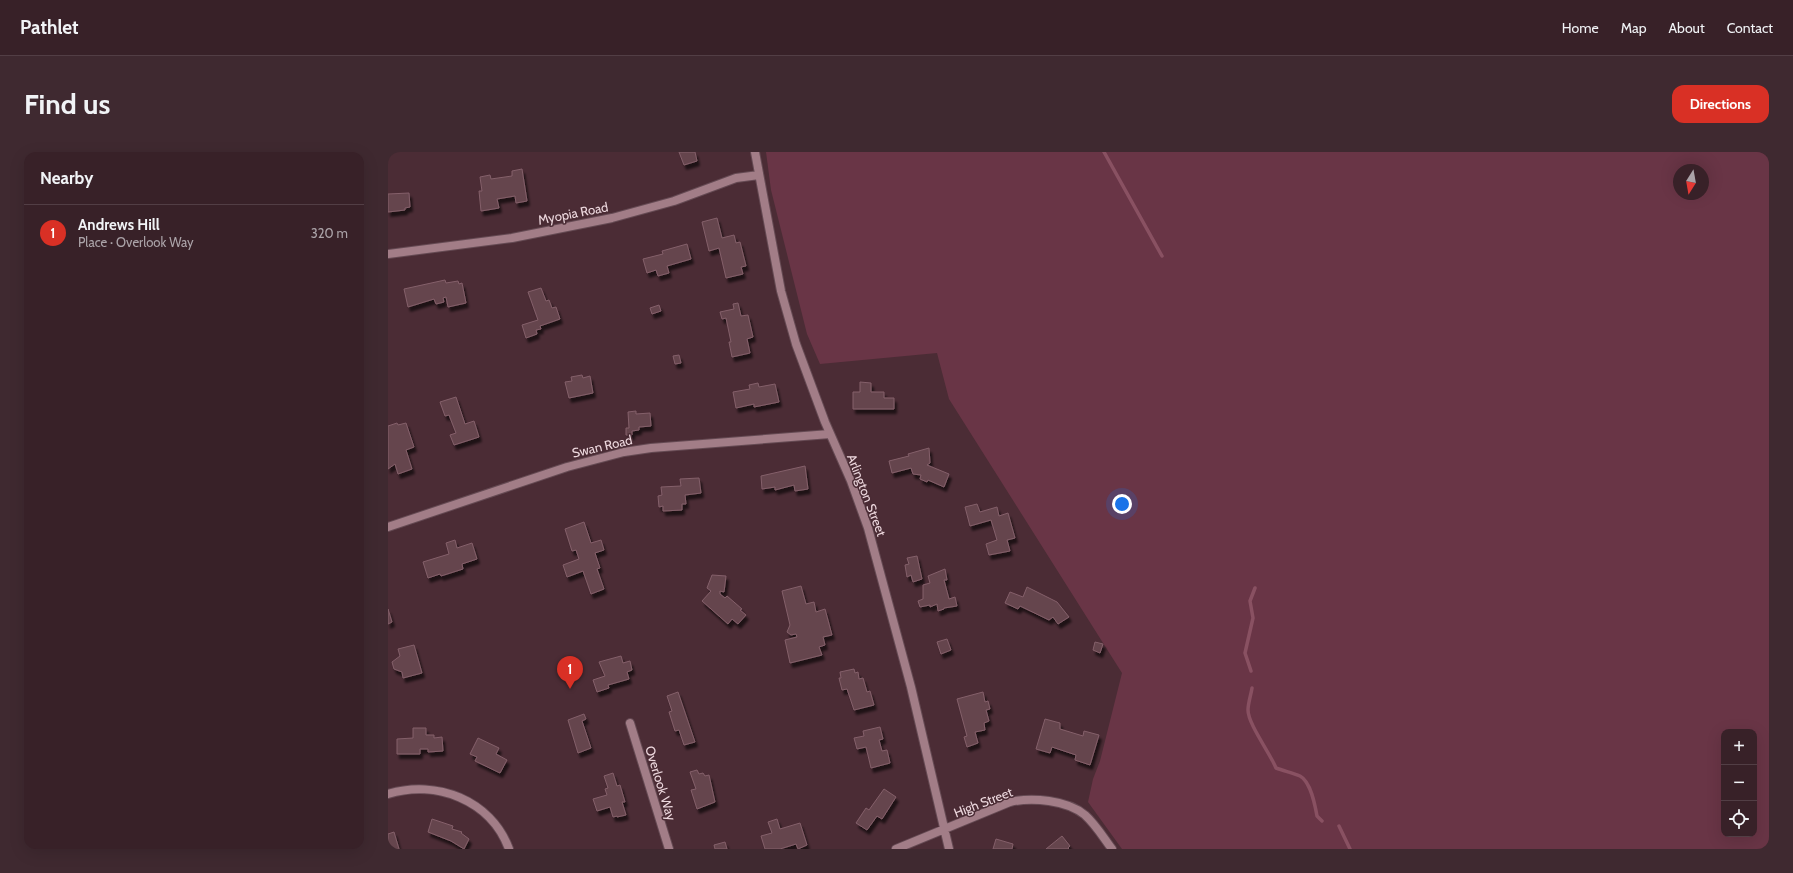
<!DOCTYPE html>
<html lang="en">
<head>
<meta charset="utf-8">
<style>
  :root { --surface:#382128; --page:#3f2930; --text:#f1f3f6; --muted:#aba3a8; --line:#523e45; --accent:#d93025 }
  body { margin:0; font-family:Cabin,sans-serif; background:var(--page); color:var(--text) }
  .controls { position:absolute; right:12px; bottom:12px; display:grid; overflow:hidden; border-radius:8px; box-shadow:0 4px 16px #0002 }
  .controls button { width:36px; height:36px; display:grid; place-items:center; padding:0; border:0; border-bottom:1px solid var(--line); background:var(--surface); color:var(--text); font:20px sans-serif }
  .compass { position:absolute; left:1285px; top:12px; width:36px; height:36px; border-radius:50%; background:var(--surface); box-shadow:0 4px 16px #0002; rotate:191deg }
  .you { position:absolute; left:734px; top:352px; width:14px; height:14px; margin:-10px; border:3px solid #fff; border-radius:50%; background:#1a73e8; box-shadow:0 0 0 6px #1a73e833 }
  .badge { display:grid; place-items:center; width:26px; height:26px; border-radius:50%; background:var(--accent); color:#fff; font-size:13px; font-weight:700 }
  .pin { position:absolute; translate:-50% -33px; filter:drop-shadow(0 1px 2px #0008) }
  .pin::after { content:''; position:absolute; top:21px; width:14px; height:12px; background:inherit; clip-path:polygon(0 0,100% 0,50% 100%) }
  .list { margin:0; padding:0; list-style:none }
  h2 { display:flex; justify-content:space-between; align-items:center; height:52px; margin:0; padding:0 16px; font-size:17px }
  h2 small { font-size:13px; font-weight:400; color:var(--muted) }
  .list li { display:grid; grid-template-columns:26px 1fr auto; gap:12px; align-items:center; box-sizing:border-box; height:56px; padding:0 16px; border-top:1px solid var(--line) }
  .list b { display:block; font-size:15px; white-space:nowrap }
  .list p { margin:0; font-size:13px; white-space:nowrap; color:var(--muted) }
  .list em { font-size:13px; font-style:normal; color:var(--muted) }
  .icon { flex:none; width:22px; height:22px; fill:none; stroke:currentColor; stroke-width:2; stroke-linecap:round; stroke-linejoin:round }
  .map { position:relative; flex:none; width:1381px; height:697px; overflow:hidden; border-radius:12px }
  header { display:flex; align-items:center; gap:24px; box-sizing:border-box; height:56px; padding:0 20px; background:var(--surface); border-bottom:1px solid var(--line) }
  header strong { font-size:19px }
  nav { display:flex; gap:22px; margin-inline-start:auto; font-size:14px }
  .intro { display:flex; align-items:center; justify-content:space-between; box-sizing:border-box; height:96px; padding:0 24px }
  h1 { margin:0; font-size:28px }
  .button { padding:10px 18px; border-radius:12px; background:var(--accent); color:#fff; font-size:14px; font-weight:700 }
  main { display:flex; gap:24px; padding:0 24px }
  aside { flex:1; background:var(--surface); border-radius:12px; box-shadow:0 4px 16px #0002 }
  .map>svg:first-child { display:block }
</style>
</head>
<body>
<header>
<strong>Pathlet</strong>
<nav><a>Home</a><a>Map</a><a>About</a><a>Contact</a></nav>
</header>
<div class="intro"><h1>Find us</h1><a class="button">Directions</a></div>
<main>
<aside>
<h2>Nearby<small></small></h2>
<ul class="list">
<li><span class="badge">1</span><div><b>Andrews Hill</b><p>Place · Overlook Way</p></div><em>320 m</em></li>
</ul>
</aside>
<div class="map">
<svg width="1381" height="697" viewBox="0 0 1381 697">
  <defs>
    <filter id="shadow"><feDropShadow dx="2.5" dy="4.5" stdDeviation="1" flood-color="#0009"/></filter>
  </defs>
  <rect width="100%" height="100%" fill="#4b2c35"/>
  <path fill="#693546" fill-rule="evenodd" d="M 378,0 L 1381,0 L 1381,697 L 734,697 L 700,650 L 705,627 L 712,609 L 734,521 L 561,247 L 549,201 L 432,212 L 419,182 L 383,38 ZM 1291,18 L 1315,18 L 1315,42 L 1291,42 ZM 1336,580 L 1366,580 L 1366,682 L 1336,682 Z"/>
  <g fill="none" stroke-linecap="round" stroke-linejoin="round">
    <path stroke="#895162" stroke-width="3.5" d="M 716,0 L 774,104
      M 863,519 L 857,501 L 865,466 L 862,449 L 867,436
      M 864,536 C 863,543 860,551 860,558 C 860,572 882,601 888,616 C 896,619 905,621 912,624 C 923,630 927,653 929,664 L 934,669
      M 951,674 L 962,697"/>
  </g>
  <path fill="#65444d" stroke="#84606a" filter="url(#shadow)" d="M 291,0 L 307,0 L 309,9 L 296,13 Z
    M 134,17 L 139,49 L 128,51 L 127,44 L 109,47 L 111,56 L 93,59 L 91,39 L 94,39 L 92,25 L 102,23 L 103,27 L 124,24 L 124,19 Z
    M 21,41 L 22,55 L 17,56 L 17,58 L 0,60 L 0,42 Z
    M 329,66 L 334,86 L 346,83 L 348,91 L 352,90 L 358,114 L 353,115 L 355,122 L 338,126 L 331,96 L 321,99 L 314,70 Z
    M 299,92 L 303,107 L 279,114 L 281,121 L 270,124 L 268,118 L 259,121 L 255,107 L 275,102 L 274,99 Z
    M 57,128 L 58,131 L 70,129 L 71,132 L 74,131 L 78,151 L 60,155 L 58,145 L 55,146 L 56,150 L 48,152 L 46,147 L 20,155 L 16,137 Z
    M 153,136 L 158,149 L 161,148 L 164,156 L 168,155 L 172,167 L 152,174 L 153,177 L 148,178 L 149,182 L 138,186 L 134,173 L 150,168 L 140,140 Z
    M 350,151 L 353,164 L 360,163 L 365,185 L 359,187 L 362,201 L 344,205 L 341,190 L 343,190 L 338,166 L 334,167 L 332,160 L 346,157 L 345,152 Z
    M 271,153 L 273,159 L 264,162 L 262,156 Z
    M 291,203 L 293,211 L 287,212 L 285,204 Z
    M 194,223 L 195,226 L 202,224 L 205,241 L 181,246 L 177,230 L 184,229 L 183,225 Z
    M 472,230 L 483,231 L 483,240 L 496,240 L 496,246 L 506,246 L 506,257 L 465,257 L 465,240 L 472,240 Z
    M 370,231 L 371,235 L 387,232 L 391,250 L 366,255 L 366,252 L 348,256 L 345,240 L 362,237 L 361,233 Z
    M 68,245 L 77,272 L 86,269 L 91,285 L 66,293 L 62,283 L 68,281 L 61,263 L 57,264 L 52,250 Z
    M 248,259 L 248,262 L 262,261 L 263,274 L 251,275 L 251,278 L 244,279 L 244,283 L 238,283 L 238,276 L 241,276 L 240,260 Z
    M 9,271 L 10,273 L 18,271 L 26,295 L 18,298 L 24,317 L 10,322 L 7,312 L 0,317 L 0,274 Z
    M 541,296 L 542,311 L 539,313 L 561,322 L 556,335 L 540,328 L 539,330 L 532,327 L 533,323 L 525,322 L 523,316 L 504,321 L 501,309 L 521,304 L 520,302 Z
    M 417,314 L 420,337 L 407,339 L 406,333 L 387,338 L 387,335 L 374,337 L 373,324 Z
    M 311,326 L 313,341 L 297,343 L 298,352 L 294,352 L 294,358 L 275,359 L 275,354 L 271,355 L 270,344 L 274,343 L 273,335 L 293,334 L 292,327 Z
    M 589,352 L 592,360 L 609,355 L 611,364 L 620,361 L 627,386 L 619,388 L 622,399 L 601,403 L 598,392 L 609,388 L 603,368 L 582,374 L 577,355 Z
    M 196,370 L 203,391 L 213,388 L 216,398 L 207,401 L 212,416 L 209,417 L 216,437 L 203,442 L 195,419 L 179,425 L 175,413 L 191,407 L 188,398 L 184,399 L 177,377 Z
    M 67,388 L 69,396 L 84,391 L 89,407 L 74,412 L 75,417 L 53,424 L 52,422 L 40,426 L 35,410 L 61,402 L 58,391 Z
    M 529,404 L 534,427 L 525,430 L 523,423 L 519,425 L 517,413 L 521,412 L 519,406 Z
    M 557,417 L 559,428 L 556,428 L 561,447 L 567,445 L 569,454 L 556,456 L 556,457 L 550,459 L 549,452 L 542,455 L 542,453 L 532,455 L 530,449 L 535,447 L 535,433 L 542,431 L 540,424 Z
    M 324,423 L 338,424 L 336,440 L 332,439 L 332,442 L 337,446 L 339,444 L 354,457 L 352,458 L 358,463 L 350,472 L 344,467 L 340,472 L 314,449 L 323,439 L 319,436 Z
    M 413,434 L 418,452 L 426,450 L 428,460 L 437,457 L 444,483 L 435,485 L 437,493 L 431,495 L 434,503 L 402,511 L 397,488 L 409,485 L 408,482 L 403,483 L 399,480 L 402,473 L 394,439 Z
    M 639,435 L 669,450 L 681,465 L 670,472 L 665,465 L 661,468 L 632,454 L 630,457 L 617,451 L 622,440 L 635,445 Z
    M 0,457 L 4,470 L 0,472 Z
    M 559,487 L 563,498 L 553,502 L 549,490 Z
    M 707,490 L 715,492 L 712,501 L 705,498 Z
    M 26,493 L 34,521 L 15,526 L 14,520 L 6,517 L 4,510 L 12,504 L 10,497 Z
    M 233,504 L 235,511 L 242,509 L 244,518 L 239,520 L 241,527 L 220,533 L 221,536 L 209,540 L 205,528 L 217,524 L 211,510 Z
    M 466,517 L 467,521 L 470,520 L 471,527 L 475,526 L 479,540 L 482,539 L 486,553 L 466,558 L 459,537 L 454,538 L 451,526 L 453,526 L 452,520 Z
    M 290,540 L 307,590 L 296,593 L 291,578 L 287,579 L 281,560 L 284,559 L 279,544 Z
    M 595,540 L 597,550 L 600,549 L 602,557 L 598,558 L 601,569 L 596,571 L 597,578 L 587,580 L 590,591 L 579,595 L 576,585 L 579,584 L 569,547 Z
    M 196,562 L 198,567 L 194,569 L 203,596 L 190,601 L 180,568 Z
    M 657,567 L 672,571 L 672,577 L 695,584 L 696,579 L 711,583 L 702,613 L 687,608 L 688,603 L 664,595 L 662,601 L 648,597 Z
    M 492,575 L 495,587 L 491,588 L 494,599 L 499,598 L 502,611 L 483,616 L 478,595 L 469,597 L 466,586 L 476,584 L 475,579 Z
    M 25,576 L 38,576 L 38,583 L 46,583 L 46,586 L 54,585 L 55,599 L 40,600 L 40,597 L 32,597 L 32,602 L 9,602 L 9,587 L 25,586 Z
    M 90,586 L 111,596 L 108,602 L 119,608 L 112,621 L 87,609 L 89,605 L 82,602 Z
    M 309,618 L 311,622 L 315,621 L 317,624 L 321,623 L 327,650 L 309,657 L 303,638 L 308,637 L 302,620 Z
    M 225,621 L 229,634 L 232,633 L 237,650 L 234,650 L 238,663 L 229,665 L 229,664 L 225,665 L 222,655 L 209,659 L 205,647 L 219,643 L 217,637 L 220,636 L 216,624 Z
    M 496,637 L 508,645 L 494,667 L 489,664 L 479,678 L 468,671 L 478,656 L 481,658 Z
    M 44,667 L 65,674 L 64,677 L 74,680 L 73,681 L 81,687 L 76,697 L 63,689 L 40,680 Z
    M 389,667 L 392,677 L 412,671 L 419,693 L 410,697 L 408,692 L 392,697 L 377,697 L 373,684 L 384,681 L 380,670 Z
    M 6,680 L 11,697 L 0,697 L 0,682 Z
    M 674,684 L 682,694 L 680,696 L 681,697 L 658,697 Z
    M 608,687 L 625,692 L 624,697 L 605,697 Z
    M 337,690 L 339,697 L 327,697 L 326,693 Z"/>
  <g fill="none" stroke-linecap="round" stroke-linejoin="round">
    <g stroke="#654a53" stroke-width="10">
      <path id="minor" d="M 367,0 L 393,139 L 408,192 L 437,270 L 463,329 L 480,376 L 523,535 L 561,697
        M 0,102 L 124,86 L 224,66 L 286,49 L 348,26 L 371,23
        M 0,375 L 179,315 L 236,300 L 263,296 L 442,282
        M 242,571 L 281,697
        M 0,642 C 48,627 103,648 121,697
        M 508,697 L 622,650 C 644,645 679,648 697,663 C 708,673 715,685 724,697"/>
    </g>
    <use href="#minor" stroke="#a27d87" stroke-width="8"/>
  </g>
  <g text-anchor="middle" stroke-width="3" stroke-linejoin="round" paint-order="stroke">
    <g font-size="13" fill="#edd8de" stroke="#4b2c35">
      <text transform="translate(185 61) rotate(-11)" y="5">Myopia Road</text>
      <text transform="translate(214 294) rotate(-13)" y="5">Swan Road</text>
      <text transform="translate(479 343) rotate(69)" y="5">Arlington Street</text>
      <text transform="translate(273 631) rotate(73)" y="5">Overlook Way</text>
      <text transform="translate(595 650) rotate(-21)" y="5">High Street</text>
    </g>
  </g>
</svg>
<div class="controls">
<button>+</button>
<button>−</button>
<button><svg class="icon" aria-label="locate" viewBox="0 0 24 24"><circle cx="12" cy="12" r="6"/><path d="M12 2v4M12 18v4M2 12h4M18 12h4"/></svg></button>
</div>
<svg class="compass" viewBox="-18 -18 36 36"><path d="M0-13l5 13h-10z" fill="#e53935"/><path d="M0 13l5-13h-10z" fill="#aba3a8"/></svg>
<div class="you"></div>
<div class="pin badge" style="left:182px;top:537px">1</div>
</div>
</main>
</body>
</html>
